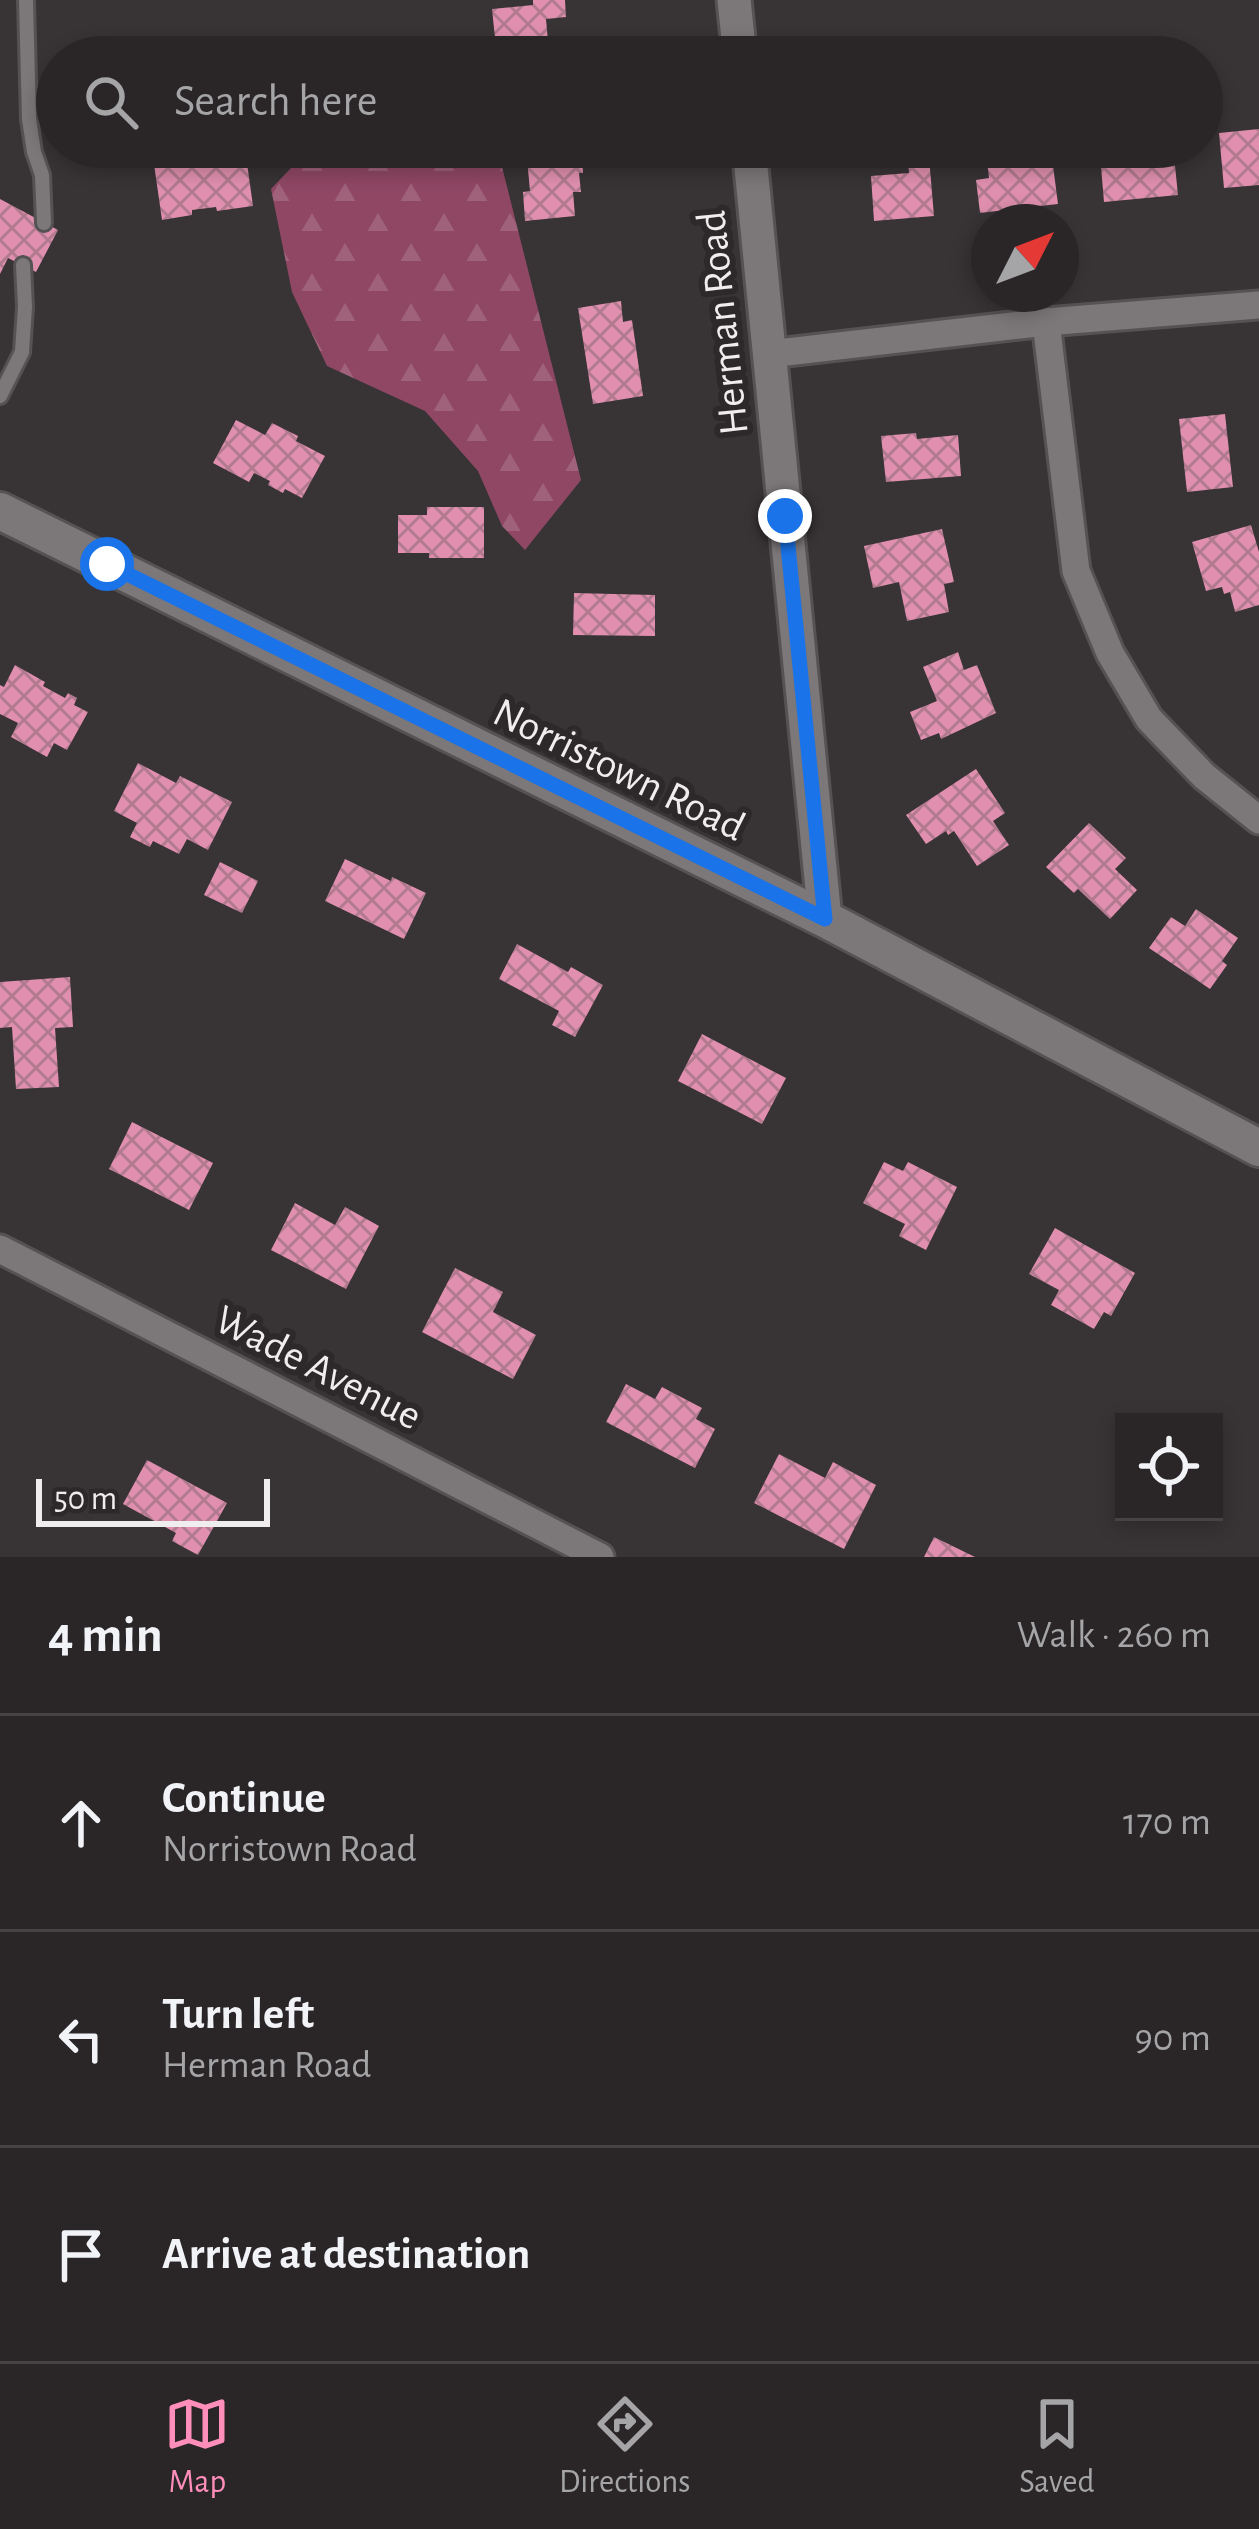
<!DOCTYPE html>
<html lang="en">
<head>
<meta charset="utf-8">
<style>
  :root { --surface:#2a2628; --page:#322e30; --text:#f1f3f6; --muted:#a5a5a8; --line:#464345; --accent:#ff8eba }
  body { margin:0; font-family:"Alegreya Sans",sans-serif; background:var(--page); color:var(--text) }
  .controls { position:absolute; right:36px; bottom:36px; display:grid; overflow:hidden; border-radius:0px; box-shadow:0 6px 18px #0003 }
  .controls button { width:108px; height:108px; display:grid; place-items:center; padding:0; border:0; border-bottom:3px solid var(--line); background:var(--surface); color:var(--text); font:60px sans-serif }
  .compass { position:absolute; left:971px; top:204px; width:108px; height:108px; border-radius:50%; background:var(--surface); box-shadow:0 6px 18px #0003; rotate:48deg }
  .scale { position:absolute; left:36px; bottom:30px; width:234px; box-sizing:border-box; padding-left:12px; border:6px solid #f0edee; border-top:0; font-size:33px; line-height:42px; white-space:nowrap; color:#f0edee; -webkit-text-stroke:9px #2d292b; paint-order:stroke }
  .stop { position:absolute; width:36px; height:36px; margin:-27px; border:9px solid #1a73e8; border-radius:50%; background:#fff }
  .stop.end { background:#1a73e8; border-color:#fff; box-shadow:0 3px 12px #0008 }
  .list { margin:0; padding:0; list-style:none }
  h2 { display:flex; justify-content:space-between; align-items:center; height:156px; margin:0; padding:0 48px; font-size:51px }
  h2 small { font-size:39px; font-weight:400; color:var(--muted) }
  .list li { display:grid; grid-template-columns:78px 1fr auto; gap:36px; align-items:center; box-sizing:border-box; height:216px; padding:0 48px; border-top:3px solid var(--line) }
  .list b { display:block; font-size:45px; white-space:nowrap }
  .list p { margin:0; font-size:39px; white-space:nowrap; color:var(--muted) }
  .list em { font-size:39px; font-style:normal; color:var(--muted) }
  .icon { flex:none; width:66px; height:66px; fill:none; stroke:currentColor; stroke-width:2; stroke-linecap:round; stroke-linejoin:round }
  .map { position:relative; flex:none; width:1259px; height:1557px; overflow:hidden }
  .search { position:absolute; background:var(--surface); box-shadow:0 6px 18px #0003; left:36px; right:36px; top:36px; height:132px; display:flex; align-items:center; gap:30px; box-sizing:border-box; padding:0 42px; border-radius:66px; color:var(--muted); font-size:45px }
  .sheet { height:804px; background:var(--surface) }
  nav { display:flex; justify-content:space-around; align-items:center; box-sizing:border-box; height:168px; border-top:3px solid var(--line); background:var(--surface); font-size:33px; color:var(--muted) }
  nav a { display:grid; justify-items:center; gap:6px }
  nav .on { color:var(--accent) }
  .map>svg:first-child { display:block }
</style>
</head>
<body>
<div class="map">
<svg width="1259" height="1557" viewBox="0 0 1259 1557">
  <defs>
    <pattern id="forest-firs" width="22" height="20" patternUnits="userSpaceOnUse" patternTransform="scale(3)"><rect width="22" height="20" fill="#8f4764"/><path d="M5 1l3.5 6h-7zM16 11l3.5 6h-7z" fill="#9f627a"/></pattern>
    <pattern id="building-cross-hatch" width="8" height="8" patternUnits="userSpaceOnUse" patternTransform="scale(3)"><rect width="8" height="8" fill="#e090ae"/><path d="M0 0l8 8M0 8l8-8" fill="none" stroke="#b27a8f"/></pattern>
  </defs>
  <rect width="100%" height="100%" fill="#383335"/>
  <path fill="url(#forest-firs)" d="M 311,147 L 497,147 L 581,480 L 525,550 L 502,526 L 478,471 L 425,411 L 327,366 L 292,292 L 271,189 Z"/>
  <path fill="url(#building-cross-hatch)" d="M 533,0 L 565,0 L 566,17 L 546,19 L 549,52 L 555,51 L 555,57 L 497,57 L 492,9 L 533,5 Z
    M 1259,129 L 1259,185 L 1224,188 L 1219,133 Z
    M 102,147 L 145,147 L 146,154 L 104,160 Z
    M 526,147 L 576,147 L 577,156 L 582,155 L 583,173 L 579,173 L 581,192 L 573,192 L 575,216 L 525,221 L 523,192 L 530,191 Z
    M 1007,149 L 1009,163 L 1052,158 L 1058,204 L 980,213 L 976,180 L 989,178 L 986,151 Z
    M 192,151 L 193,159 L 246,156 L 253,206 L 217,211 L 216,207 L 192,210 L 192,215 L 162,220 L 153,157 Z
    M 1131,153 L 1132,160 L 1174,156 L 1178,195 L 1104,202 L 1100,155 Z
    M 929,157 L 934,216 L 874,221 L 871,176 L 909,173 L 908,159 Z
    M 0,199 L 58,230 L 36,272 L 8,258 L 0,274 Z
    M 621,301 L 623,322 L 632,320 L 643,396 L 593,404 L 578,308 Z
    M 1225,414 L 1233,487 L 1187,492 L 1179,419 Z
    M 236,420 L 265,435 L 272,423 L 298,436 L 296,441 L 325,456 L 302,498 L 285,489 L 283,493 L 268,485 L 270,481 L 254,473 L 249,482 L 213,463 Z
    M 916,433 L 917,439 L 958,435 L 961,476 L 886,482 L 881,436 Z
    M 427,507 L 484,507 L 484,558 L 429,558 L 429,553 L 398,553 L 398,515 L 427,515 Z
    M 1251,525 L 1259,552 L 1259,605 L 1235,612 L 1230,592 L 1224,594 L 1222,587 L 1206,591 L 1192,542 Z
    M 942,529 L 954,582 L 944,584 L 949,612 L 907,621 L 899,582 L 873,588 L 864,546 Z
    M 574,593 L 655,595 L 655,636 L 573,635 Z
    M 958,652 L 964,670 L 977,665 L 996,713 L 941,739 L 939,733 L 921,740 L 910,712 L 937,701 L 923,667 Z
    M 15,665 L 45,682 L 43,686 L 65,698 L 68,693 L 77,698 L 74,705 L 88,712 L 67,750 L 54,743 L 47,757 L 11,737 L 18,723 L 0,714 L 0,685 L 4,687 Z
    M 138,763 L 176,783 L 180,776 L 232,802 L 208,850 L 187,839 L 179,854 L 153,841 L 150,847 L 130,837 L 137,823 L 114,811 Z
    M 976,769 L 1005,813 L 993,821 L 1009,845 L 977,866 L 954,831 L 948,835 L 946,831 L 926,844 L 906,815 Z
    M 1089,823 L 1126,858 L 1115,869 L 1137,890 L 1110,919 L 1078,889 L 1074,893 L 1046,867 Z
    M 345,859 L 391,881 L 392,877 L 426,893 L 404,939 L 325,901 Z
    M 220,862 L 258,881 L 242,913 L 204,895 Z
    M 1196,909 L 1238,938 L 1222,961 L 1227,965 L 1210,989 L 1149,948 L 1171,917 L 1185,926 Z
    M 517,944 L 568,972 L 571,967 L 603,985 L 575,1037 L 552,1025 L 559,1011 L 499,979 Z
    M 70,977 L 73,1027 L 55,1028 L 59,1087 L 16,1089 L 12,1027 L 0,1028 L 0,982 Z
    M 702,1034 L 786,1078 L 762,1124 L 678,1081 Z
    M 132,1122 L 213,1163 L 189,1210 L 109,1169 Z
    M 884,1162 L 903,1171 L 908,1162 L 957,1187 L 926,1250 L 899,1236 L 905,1224 L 863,1203 Z
    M 295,1203 L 335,1225 L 345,1207 L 379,1226 L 346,1289 L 271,1250 Z
    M 1055,1228 L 1135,1273 L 1111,1316 L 1104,1312 L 1094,1329 L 1051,1305 L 1059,1290 L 1029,1274 Z
    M 455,1268 L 503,1292 L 493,1312 L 536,1335 L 513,1379 L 422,1332 Z
    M 626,1384 L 655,1399 L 662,1387 L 702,1408 L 696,1419 L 715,1429 L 695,1468 L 606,1422 Z
    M 779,1454 L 825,1478 L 833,1462 L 876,1485 L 844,1549 L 754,1503 Z
    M 147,1460 L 227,1503 L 198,1555 L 172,1541 L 176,1533 L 123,1504 Z
    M 934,1537 L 975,1557 L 924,1557 Z"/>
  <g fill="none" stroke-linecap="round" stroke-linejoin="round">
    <g stroke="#555253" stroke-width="20">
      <path id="service" d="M 26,0 L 29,119 L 34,152 L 42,175 L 44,223
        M 0,396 L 22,352 L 25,307 L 23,265"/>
    </g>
    <g stroke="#555253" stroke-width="33">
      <path id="minor" d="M 1046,322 L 1076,571 L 1110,653 L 1149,719 L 1204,776 L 1259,820
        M 769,354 L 1046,322 L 1259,305
        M 0,1249 L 600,1557"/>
    </g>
    <g stroke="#555253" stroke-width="39">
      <path id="tertiary" d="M 734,0 L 740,57
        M 749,147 L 825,919"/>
    </g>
    <g stroke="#555253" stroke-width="42">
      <path id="secondary" d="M 0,511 L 825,919 L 1259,1148"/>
    </g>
    <use href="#service" stroke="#7c7778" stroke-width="14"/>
    <use href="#minor" stroke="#7c7778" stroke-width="27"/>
    <use href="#tertiary" stroke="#7c7778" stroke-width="33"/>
    <use href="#secondary" stroke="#7c7778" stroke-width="36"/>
  </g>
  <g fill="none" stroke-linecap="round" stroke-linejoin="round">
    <path stroke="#1a73e8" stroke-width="15" d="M 107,564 L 825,919 L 785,516"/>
  </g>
  <g text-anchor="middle" stroke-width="12" stroke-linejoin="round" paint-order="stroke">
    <g font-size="42" fill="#f0edee" stroke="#2d292b">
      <text transform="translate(721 323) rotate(-96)" y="15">Herman Road</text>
      <text transform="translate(620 768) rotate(26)" y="15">Norristown Road</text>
      <text transform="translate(319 1366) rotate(27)" y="15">Wade Avenue</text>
    </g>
  </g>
</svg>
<div class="controls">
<button><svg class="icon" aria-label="locate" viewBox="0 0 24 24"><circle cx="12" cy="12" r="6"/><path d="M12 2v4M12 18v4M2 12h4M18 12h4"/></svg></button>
</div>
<svg class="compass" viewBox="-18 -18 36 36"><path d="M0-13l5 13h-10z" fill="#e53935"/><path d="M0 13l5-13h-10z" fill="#a5a5a8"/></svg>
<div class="scale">50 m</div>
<div class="stop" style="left:107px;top:564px"></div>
<div class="stop end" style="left:785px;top:516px"></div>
<div class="search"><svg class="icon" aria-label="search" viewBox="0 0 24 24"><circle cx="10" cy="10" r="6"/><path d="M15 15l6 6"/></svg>Search here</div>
</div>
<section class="sheet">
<h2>4 min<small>Walk · 260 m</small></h2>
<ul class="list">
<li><svg class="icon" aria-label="ahead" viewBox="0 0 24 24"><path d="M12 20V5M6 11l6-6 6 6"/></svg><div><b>Continue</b><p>Norristown Road</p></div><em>170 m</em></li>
<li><svg class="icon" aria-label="left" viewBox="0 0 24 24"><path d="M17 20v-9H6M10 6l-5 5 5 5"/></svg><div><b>Turn left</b><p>Herman Road</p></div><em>90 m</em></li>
<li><svg class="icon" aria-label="arrive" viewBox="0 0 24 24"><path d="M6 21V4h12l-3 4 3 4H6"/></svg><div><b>Arrive at destination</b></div></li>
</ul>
</section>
<nav>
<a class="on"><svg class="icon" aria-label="map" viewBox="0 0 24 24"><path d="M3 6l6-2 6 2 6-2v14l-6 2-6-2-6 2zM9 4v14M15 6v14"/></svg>Map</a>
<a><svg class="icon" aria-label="directions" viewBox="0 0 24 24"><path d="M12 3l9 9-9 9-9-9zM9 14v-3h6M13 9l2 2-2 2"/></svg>Directions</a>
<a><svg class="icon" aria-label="saved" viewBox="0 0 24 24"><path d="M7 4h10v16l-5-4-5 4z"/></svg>Saved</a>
</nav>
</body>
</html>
